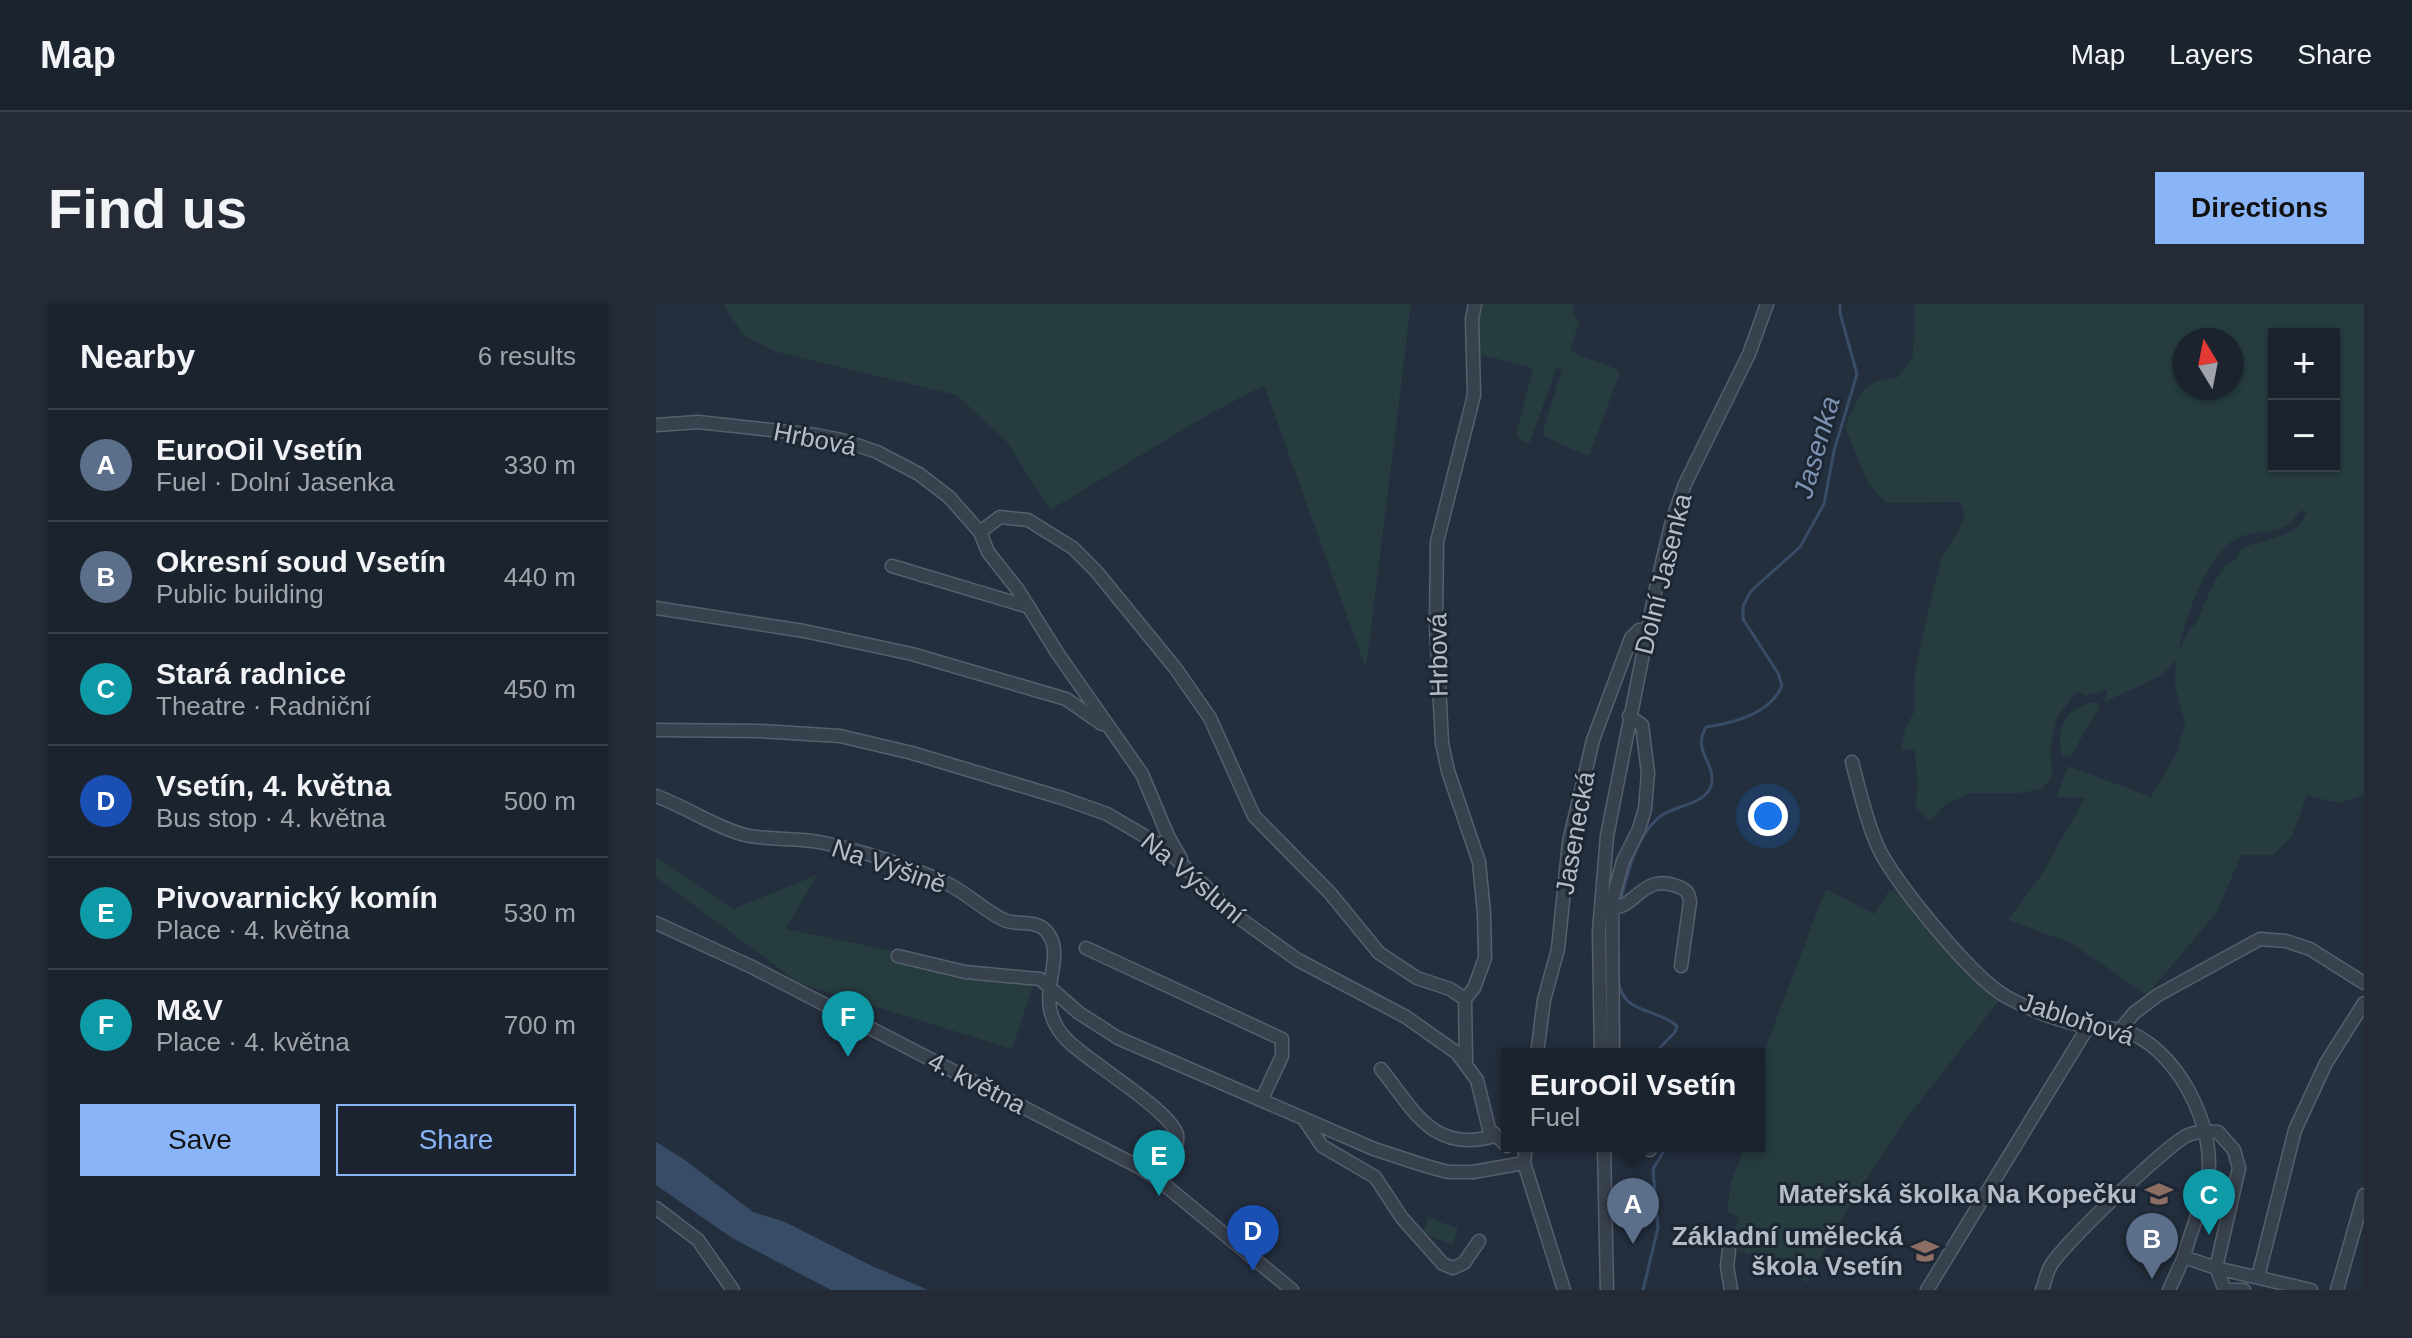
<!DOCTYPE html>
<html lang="en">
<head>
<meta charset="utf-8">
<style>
  :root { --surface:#1b232e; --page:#242b36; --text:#f1f3f6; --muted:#a0a4aa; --line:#39404a; --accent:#8ab4f8 }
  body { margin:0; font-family:Helvetica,sans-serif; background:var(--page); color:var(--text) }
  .controls { position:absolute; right:24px; top:24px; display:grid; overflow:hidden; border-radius:0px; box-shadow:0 2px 6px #0004 }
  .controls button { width:72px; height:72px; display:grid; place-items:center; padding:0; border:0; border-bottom:2px solid var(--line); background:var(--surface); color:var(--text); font:40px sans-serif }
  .compass { position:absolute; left:1516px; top:24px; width:72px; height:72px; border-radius:50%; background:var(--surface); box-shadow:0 2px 6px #0004; rotate:350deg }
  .you { position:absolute; left:1112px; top:512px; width:28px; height:28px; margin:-20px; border:6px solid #fff; border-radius:50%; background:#1a73e8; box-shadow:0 0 0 12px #1a73e833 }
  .badge { display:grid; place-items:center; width:52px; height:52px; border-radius:50%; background:var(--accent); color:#fff; font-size:26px; font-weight:700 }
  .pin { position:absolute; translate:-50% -66px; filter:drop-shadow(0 2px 4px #0008) }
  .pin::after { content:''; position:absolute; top:42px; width:28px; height:24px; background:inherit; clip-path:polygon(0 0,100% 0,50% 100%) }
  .popup { position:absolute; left:845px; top:744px; width:264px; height:104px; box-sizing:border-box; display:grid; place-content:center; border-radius:0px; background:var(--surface); filter:drop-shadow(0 2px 6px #0005); font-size:26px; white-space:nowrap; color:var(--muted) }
  .popup b { font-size:30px; color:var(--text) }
  .popup::after { content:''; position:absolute; left:50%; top:100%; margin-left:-16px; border:16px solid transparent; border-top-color:var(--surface) }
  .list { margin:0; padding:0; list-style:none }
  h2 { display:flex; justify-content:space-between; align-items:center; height:104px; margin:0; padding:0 32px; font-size:34px }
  h2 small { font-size:26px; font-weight:400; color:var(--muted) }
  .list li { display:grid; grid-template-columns:52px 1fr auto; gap:24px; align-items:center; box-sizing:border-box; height:112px; padding:0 32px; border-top:2px solid var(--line) }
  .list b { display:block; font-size:30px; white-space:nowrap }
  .list p { margin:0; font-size:26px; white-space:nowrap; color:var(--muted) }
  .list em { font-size:26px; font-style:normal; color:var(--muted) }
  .actions { display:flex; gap:16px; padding:24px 32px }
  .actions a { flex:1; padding:18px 0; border:2px solid var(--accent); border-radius:0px; text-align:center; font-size:28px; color:var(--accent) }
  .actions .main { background:var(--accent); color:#111 }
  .map { position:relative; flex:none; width:1708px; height:986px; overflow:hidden; border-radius:0px }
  header { display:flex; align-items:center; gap:48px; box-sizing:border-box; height:112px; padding:0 40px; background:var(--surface); border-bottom:2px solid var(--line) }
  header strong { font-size:38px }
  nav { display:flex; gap:44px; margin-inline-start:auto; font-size:28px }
  .intro { display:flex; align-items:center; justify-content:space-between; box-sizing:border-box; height:192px; padding:0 48px }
  h1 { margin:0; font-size:56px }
  .button { padding:20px 36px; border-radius:0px; background:var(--accent); color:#111; font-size:28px; font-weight:700 }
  main { display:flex; gap:48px; padding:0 48px }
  aside { flex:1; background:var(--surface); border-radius:0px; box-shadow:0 2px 6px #0004 }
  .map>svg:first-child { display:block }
</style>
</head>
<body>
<header>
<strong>Map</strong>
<nav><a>Map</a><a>Layers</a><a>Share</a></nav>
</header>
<div class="intro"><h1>Find us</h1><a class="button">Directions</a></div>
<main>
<aside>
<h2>Nearby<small>6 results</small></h2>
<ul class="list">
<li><span class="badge" style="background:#5c6f8a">A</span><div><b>EuroOil Vsetín</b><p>Fuel · Dolní Jasenka</p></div><em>330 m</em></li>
<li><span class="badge" style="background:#5c6f8a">B</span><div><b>Okresní soud Vsetín</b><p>Public building</p></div><em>440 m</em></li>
<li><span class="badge" style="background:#0f9aa8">C</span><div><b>Stará radnice</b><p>Theatre · Radniční</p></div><em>450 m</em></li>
<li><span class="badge" style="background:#1a4fb4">D</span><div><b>Vsetín, 4. května</b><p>Bus stop · 4. května</p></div><em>500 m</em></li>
<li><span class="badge" style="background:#0f9aa8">E</span><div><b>Pivovarnický komín</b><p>Place · 4. května</p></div><em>530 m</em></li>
<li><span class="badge" style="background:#0f9aa8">F</span><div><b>M&amp;V</b><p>Place · 4. května</p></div><em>700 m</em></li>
</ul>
<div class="actions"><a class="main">Save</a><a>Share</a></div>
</aside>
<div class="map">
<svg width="1708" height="986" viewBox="0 0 1708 986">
  <rect width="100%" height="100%" fill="#242f3e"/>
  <path fill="#263c3f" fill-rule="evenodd" d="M 67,0 L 755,0 L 710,365 L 608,81 L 550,112 L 394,206 L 351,138 L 301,91 L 121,48 L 87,31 Z
    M 816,0 L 918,0 L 917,8 L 923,19 L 914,45 C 929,57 949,57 964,68 L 934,150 L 929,151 L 888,132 L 887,127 L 906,66 L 903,62 L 900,65 L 874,138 L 869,139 L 860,131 L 877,64 L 808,46 Z
    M 1259,0 L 1708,0 L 1708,491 L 1682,499 L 1651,491 L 1636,532 L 1617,551 L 1585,551 L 1561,608 L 1491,691 L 1415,639 L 1352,616 L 1384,573 L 1429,494 L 1400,493 L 1412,462 L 1495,493 L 1521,448 L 1529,419 L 1519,382 L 1520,356 L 1504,372 L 1449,398 L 1452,385 L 1429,392 L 1423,388 L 1419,389 L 1400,415 L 1394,447 L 1397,472 L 1386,485 L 1363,489 L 1311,489 L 1304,494 L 1291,499 L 1274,517 L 1261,505 L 1259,498 L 1262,487 L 1259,448 L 1256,445 L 1245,446 L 1249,425 L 1258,408 L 1259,368 L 1275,295 L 1286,252 L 1303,226 L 1309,210 L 1305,198 L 1230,199 L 1212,179 L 1189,123 C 1201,96 1206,74 1241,74 L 1257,52 ZM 1618,30 L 1678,30 L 1678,162 L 1618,162 ZM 1528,36 L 1576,36 L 1576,84 L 1528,84 ZM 1645,206 L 1650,208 C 1646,232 1611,235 1592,242 L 1585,246 L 1579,256 L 1570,261 L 1558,278 L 1541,317 L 1530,331 L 1522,348 C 1528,316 1550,254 1578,236 C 1593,226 1618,231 1633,220 C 1637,217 1641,210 1645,206 Z
    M 1442,398 L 1443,404 L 1414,453 L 1406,452 C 1399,423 1411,401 1442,398 Z
    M 0,553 L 77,605 L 161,571 L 130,625 L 379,676 L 356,745 L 143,679 L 0,573 Z
    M 1172,586 L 1218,610 L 1233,587 L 1240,586 L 1294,650 L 1344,695 L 1248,818 L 1199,892 L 1151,978 L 1071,940 L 1083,914 L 1071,907 L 1075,878 L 1089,842 L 1103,842 L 1103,782 L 1111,740 L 1169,587 Z
    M 772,914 L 802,924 L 797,940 L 767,930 Z"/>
  <path fill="#394c67" d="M 0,838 L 29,856 L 97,908 L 129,918 L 216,962 L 272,986 L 175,986 L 76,934 L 0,881 Z"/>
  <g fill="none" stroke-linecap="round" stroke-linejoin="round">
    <path stroke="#394c67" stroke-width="3" d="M 964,598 C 972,569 979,535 1002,514 C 1016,501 1048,502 1055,482 C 1062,460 1035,448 1050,423 C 1079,419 1114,410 1126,382 L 1122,369 L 1087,315 L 1087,302 L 1095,287 L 1144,243 L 1168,200 L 1178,147 L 1201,70 L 1184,9 L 1184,0
      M 962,674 C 966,712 998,702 1021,722 L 1019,728 L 998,750
      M 987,986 L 1002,924 L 997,865 L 1011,842"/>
    <g stroke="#565f6c" stroke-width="15">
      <path id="minor" d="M 0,121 L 42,118 L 160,131 L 186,136 L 221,148 L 263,170 L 293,193 L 324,228 L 332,248 L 362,286 L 402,350 L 486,470 L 512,532 L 525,555
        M 324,228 L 344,213 L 372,216 L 417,244 L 440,267 L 520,365 L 554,414 L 598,512 L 674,589 L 723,649 L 761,674 L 794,685 L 809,695 L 810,758
        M 236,262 L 373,303
        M 0,304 L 148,327 L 256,350 L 410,395 L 446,420
        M 0,426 L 104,427 L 184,432 L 256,449 L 406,494 L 451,510 L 509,544 L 579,611 L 642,656 L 750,713 L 801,749 L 821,776 L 833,825 L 851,842
        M 1196,458 C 1203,484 1213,528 1226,551 C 1247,587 1314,671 1349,692 C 1374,706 1407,719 1435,723 C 1445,724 1455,724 1465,726 C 1519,739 1563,825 1551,878 C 1546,903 1534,928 1528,953
        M 0,492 C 31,503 58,523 89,531 C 115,537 142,533 168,539 C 206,547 254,562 290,579 C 310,588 326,605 346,615 C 360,623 380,614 391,628 C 414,657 371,695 411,736 C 431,757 516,807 521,831 C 523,845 509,865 504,877
        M 956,604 C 981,603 987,568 1023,583 C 1031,586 1033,589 1034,598 L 1025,662
        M 0,619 L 96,663 L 483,863 L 504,877 L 636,986
        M 430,644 L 626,735 L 626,752 L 606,795
        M 242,652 L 309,668 L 384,675 L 423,709 L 462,734 L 718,845 L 770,862 L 792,868 L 817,868 L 868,859
        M 809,695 L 818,684 L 829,654 L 828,609 L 823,558 L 792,467 L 786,439 L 780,321 L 781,238 L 818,91 L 816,15 L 819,0
        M 1464,726 L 1478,709 L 1502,691 L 1604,635 L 1630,637 L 1654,645 L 1708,679
        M 881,750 L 888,696 L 902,645 L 913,538 L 937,436 L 975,334 L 983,326 L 992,325
        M 945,750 L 943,627 L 951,532 L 1000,284 L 1016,217 L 1029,180 L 1093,50 L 1111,0
        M 957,750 L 956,597 L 967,557 L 983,525 L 989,505 L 992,469 L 986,421 L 973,412
        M 725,765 C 758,806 777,850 838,832
        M 647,814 L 666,842 L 719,873 L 746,914 L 787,960 L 797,964 L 808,959 L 823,937
        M 870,842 L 868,859 L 908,986
        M 948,842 L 951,986
        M 989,842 L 994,846
        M 0,904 L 42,936 L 77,986
        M 1073,946 L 1071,962 L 1075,986
        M 1560,964 L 1569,986
        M 1602,973 L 1639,826 L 1670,759 L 1708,699
        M 1271,986 L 1432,723
        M 1386,986 C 1389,979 1390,970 1394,963 C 1404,943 1512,840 1532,831 C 1542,827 1552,827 1562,828 L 1578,846 L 1583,864 L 1560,964
        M 1513,986 L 1528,953 L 1560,964 L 1655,986
        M 1569,986 L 1588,986
        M 1681,986 L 1708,891"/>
    </g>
    <use href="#minor" stroke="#38414e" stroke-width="12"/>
  </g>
  <defs>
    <g id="school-bare" transform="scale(2.16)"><path d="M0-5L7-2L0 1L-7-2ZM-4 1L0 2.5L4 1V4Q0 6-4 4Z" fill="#8d6e63" stroke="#1d2633" stroke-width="2.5" paint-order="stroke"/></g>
  </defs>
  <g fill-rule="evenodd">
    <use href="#school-bare" x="1503" y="890"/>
    <use href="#school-bare" x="1269" y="947"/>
  </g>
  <g text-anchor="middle" stroke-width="6" stroke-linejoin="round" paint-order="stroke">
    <g font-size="26" fill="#b4bcc9" stroke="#1d2633">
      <text transform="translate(159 135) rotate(11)" y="9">Hrbová</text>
      <text transform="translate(1007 270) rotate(-76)" y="9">Dolní Jasenka</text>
      <text transform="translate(782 351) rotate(-91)" y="9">Hrbová</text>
      <text transform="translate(919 529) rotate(-80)" y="9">Jasenecká</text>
      <text transform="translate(233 562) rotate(19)" y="9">Na Výšině</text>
      <text transform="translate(537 574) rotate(40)" y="9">Na Výsluní</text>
      <text transform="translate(1421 715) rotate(18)" y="9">Jabloňová</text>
      <text transform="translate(321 779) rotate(27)" y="9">4. května</text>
    </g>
    <g font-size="26" font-weight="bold" fill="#b4bcc9" stroke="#1d2633" text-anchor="end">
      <text x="1481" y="899">Mateřská školka Na Kopečku</text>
      <text x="1247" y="941">Základní umělecká<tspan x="1247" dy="30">škola Vsetín</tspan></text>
    </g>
    <g font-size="28" font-style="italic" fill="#7c92b1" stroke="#1d2633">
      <text transform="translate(1160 143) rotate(-74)" y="10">Jasenka</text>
    </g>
  </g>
</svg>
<div class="controls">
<button>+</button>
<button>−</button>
</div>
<svg class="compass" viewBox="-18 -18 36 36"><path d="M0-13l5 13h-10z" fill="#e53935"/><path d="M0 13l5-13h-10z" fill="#a0a4aa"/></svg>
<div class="you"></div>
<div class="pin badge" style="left:977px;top:940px;background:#5c6f8a">A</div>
<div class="popup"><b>EuroOil Vsetín</b>Fuel</div>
<div class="pin badge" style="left:1496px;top:975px;background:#5c6f8a">B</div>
<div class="pin badge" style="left:1553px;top:931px;background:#0f9aa8">C</div>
<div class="pin badge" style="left:597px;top:967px;background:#1a4fb4">D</div>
<div class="pin badge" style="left:503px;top:892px;background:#0f9aa8">E</div>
<div class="pin badge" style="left:192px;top:753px;background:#0f9aa8">F</div>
</div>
</main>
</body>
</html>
